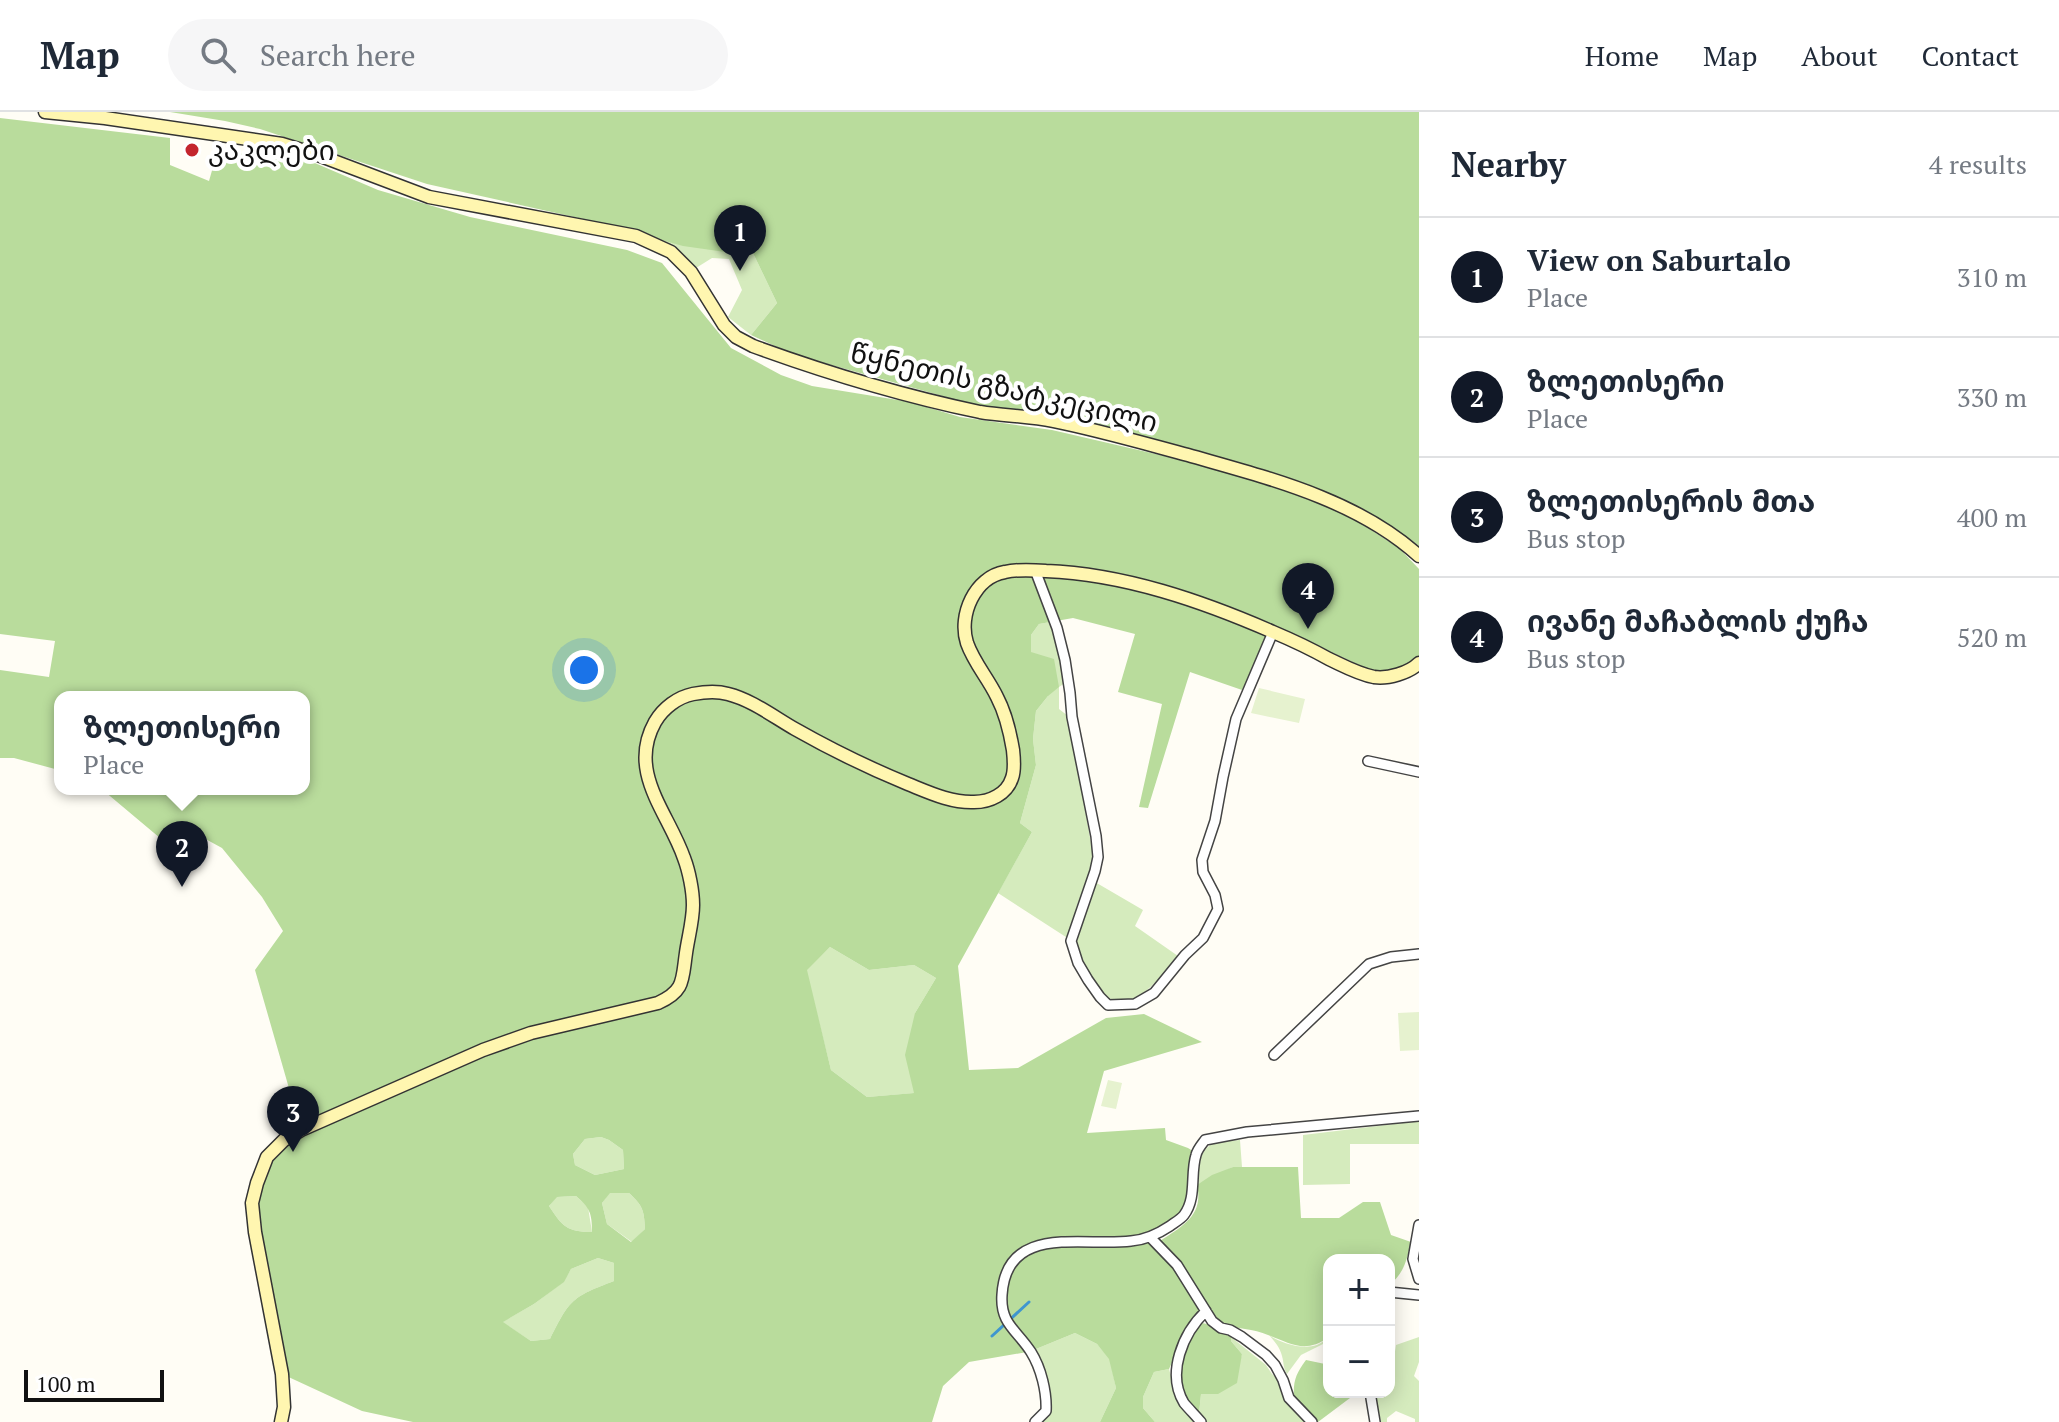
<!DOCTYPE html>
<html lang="en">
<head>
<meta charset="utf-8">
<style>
  :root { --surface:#fff; --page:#f6f6f7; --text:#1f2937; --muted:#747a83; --line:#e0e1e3; --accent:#111827 }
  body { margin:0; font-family:"PT Serif","Noto Sans Georgian",serif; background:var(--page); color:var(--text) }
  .controls { position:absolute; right:24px; bottom:24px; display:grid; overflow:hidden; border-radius:16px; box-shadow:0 4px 20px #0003 }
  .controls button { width:72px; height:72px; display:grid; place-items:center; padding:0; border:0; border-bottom:2px solid var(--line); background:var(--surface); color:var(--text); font:40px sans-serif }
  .scale { position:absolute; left:24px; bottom:20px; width:140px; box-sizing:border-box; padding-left:8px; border:4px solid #111; border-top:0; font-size:22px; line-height:28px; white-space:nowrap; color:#111; -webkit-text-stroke:6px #fff; paint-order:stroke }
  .you { position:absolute; left:584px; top:558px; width:28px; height:28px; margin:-20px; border:6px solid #fff; border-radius:50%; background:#1a73e8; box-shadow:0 0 0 12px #1a73e833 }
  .badge { display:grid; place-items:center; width:52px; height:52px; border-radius:50%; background:var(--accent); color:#fff; font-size:26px; font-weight:700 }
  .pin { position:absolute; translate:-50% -66px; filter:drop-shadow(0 2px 4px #0008) }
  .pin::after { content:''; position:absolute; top:42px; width:28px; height:24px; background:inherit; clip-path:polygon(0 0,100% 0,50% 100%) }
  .popup { position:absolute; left:54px; top:579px; width:256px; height:104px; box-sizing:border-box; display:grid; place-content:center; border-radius:16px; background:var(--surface); filter:drop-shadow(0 2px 6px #0005); font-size:26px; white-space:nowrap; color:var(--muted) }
  .popup b { font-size:30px; color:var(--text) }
  .popup::after { content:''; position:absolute; left:50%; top:100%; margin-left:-16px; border:16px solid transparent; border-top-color:var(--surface) }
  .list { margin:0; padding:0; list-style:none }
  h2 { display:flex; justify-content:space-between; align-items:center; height:104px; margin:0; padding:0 32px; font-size:34px }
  h2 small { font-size:26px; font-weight:400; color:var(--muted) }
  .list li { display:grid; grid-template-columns:52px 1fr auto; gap:24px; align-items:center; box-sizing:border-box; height:120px; padding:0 32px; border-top:2px solid var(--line) }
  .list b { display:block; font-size:30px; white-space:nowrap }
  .list p { margin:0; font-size:26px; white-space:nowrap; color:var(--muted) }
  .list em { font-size:26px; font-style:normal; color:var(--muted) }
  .icon { flex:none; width:44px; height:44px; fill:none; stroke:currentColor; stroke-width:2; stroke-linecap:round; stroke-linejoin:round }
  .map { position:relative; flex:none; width:1419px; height:1310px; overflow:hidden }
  header { display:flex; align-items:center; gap:48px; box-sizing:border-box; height:112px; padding:0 40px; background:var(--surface); border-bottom:2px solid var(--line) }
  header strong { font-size:38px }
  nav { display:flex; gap:44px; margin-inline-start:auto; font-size:28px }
  .search { width:560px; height:72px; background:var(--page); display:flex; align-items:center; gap:20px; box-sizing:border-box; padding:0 28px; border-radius:44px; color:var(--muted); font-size:30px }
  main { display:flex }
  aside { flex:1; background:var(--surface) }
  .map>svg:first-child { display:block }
</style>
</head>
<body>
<header>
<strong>Map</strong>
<div class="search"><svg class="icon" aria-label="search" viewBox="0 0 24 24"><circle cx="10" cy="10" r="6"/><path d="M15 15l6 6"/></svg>Search here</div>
<nav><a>Home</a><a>Map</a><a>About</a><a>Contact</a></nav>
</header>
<main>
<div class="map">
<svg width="1419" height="1310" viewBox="0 0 1419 1310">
  <rect width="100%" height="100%" fill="#fffdf5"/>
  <path fill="#d5ebbd" d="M 650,125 C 684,134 718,140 753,141 L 777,191 L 751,223 L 728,205 L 742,178 L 729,147 L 712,146 L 696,156 L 685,146 Z
    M 1050,510 L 1062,548 L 1065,571 L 1059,575 L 1059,597 L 1068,604 L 1093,742 L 1088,766 L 1077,793 L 1069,827 L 998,781 L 1032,720 L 1020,711 L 1036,653 L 1033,627 L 1036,599 L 1048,584 L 1031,540 L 1031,523 L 1039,512 Z
    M 1095,770 L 1143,798 L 1135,814 L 1178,844 C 1153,875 1120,917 1089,864 C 1083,854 1076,842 1077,830 C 1079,809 1088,789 1095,770 Z
    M 830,835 L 869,858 L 914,853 L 936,866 L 915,901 L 915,981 L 867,985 L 831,958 L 806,858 Z
    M 1419,1009 L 1419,1032 L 1350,1032 L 1350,1072 L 1303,1073 L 1303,1023 Z
    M 601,1025 L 609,1028 L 623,1038 L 624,1057 L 595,1063 L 575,1053 L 573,1042 L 585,1027 Z
    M 1240,1028 L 1242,1055 L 1233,1055 L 1197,1073 C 1197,1059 1198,1038 1214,1031 C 1221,1028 1232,1029 1240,1028 Z
    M 609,1081 L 629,1081 C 643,1094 644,1098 645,1117 L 632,1130 L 607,1112 L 602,1091 Z
    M 576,1084 L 588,1095 L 592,1120 C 567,1120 562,1114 549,1094 L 556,1085 Z
    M 598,1146 L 614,1151 L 614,1169 C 572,1185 570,1187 550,1227 L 531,1229 L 502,1210 L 534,1192 L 563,1170 L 571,1157 Z
    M 1075,1221 L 1097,1232 L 1110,1247 L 1116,1276 L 1100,1310 L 1040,1310 L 1047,1271 L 1036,1237 Z
    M 1269,1223 C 1281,1231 1302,1238 1317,1233 C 1322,1231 1325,1227 1329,1225 L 1329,1229 L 1301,1243 L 1287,1262 C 1283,1256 1284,1251 1282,1244 C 1280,1235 1274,1229 1269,1223 Z
    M 1231,1225 L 1266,1253 L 1272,1262 L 1284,1272 L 1306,1310 L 1206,1310 L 1199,1302 L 1201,1282 L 1238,1256 L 1242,1242 L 1231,1229 Z
    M 1419,1225 L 1419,1250 L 1414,1264 L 1419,1269 L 1419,1310 L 1415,1310 L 1415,1307 L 1396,1299 L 1387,1306 L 1387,1310 L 1381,1310 L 1375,1280 L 1389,1280 L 1389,1266 L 1391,1265 L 1396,1233 Z
    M 1169,1257 L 1178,1289 L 1196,1310 L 1155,1310 L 1143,1296 L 1143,1285 L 1154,1260 Z"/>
  <path fill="#b9dc9c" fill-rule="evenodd" d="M 170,0 L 1419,0 L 1419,434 L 1393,415 L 1332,385 L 1173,332 L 1099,312 L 1000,298 L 953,287 L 792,242 L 751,223 L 777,191 L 753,141 L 725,140 L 683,134 L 592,109 L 427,72 L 260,17 L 225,9 Z
    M 0,6 L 170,26 L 170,53 L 209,69 L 217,41 L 296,43 L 378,78 L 470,105 L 627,138 L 662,151 L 731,236 L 781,263 L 812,274 L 910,290 L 960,305 L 1052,318 L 1216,356 L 1301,383 L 1351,405 L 1399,436 L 1419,457 L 1419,547 L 1407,557 L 1372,559 L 1320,535 L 1198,488 L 1117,467 L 1273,520 L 1242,578 L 1190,560 L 1148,696 L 1139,695 L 1162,592 L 1118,580 L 1135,522 L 1073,506 L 1039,512 L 1031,523 L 1031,540 L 1054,547 L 1059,575 L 1048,584 L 1036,599 L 1033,627 L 1036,653 L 1020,711 L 1032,720 L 958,854 L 969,958 L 1018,956 L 1106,906 L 1144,902 L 1202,930 L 1104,959 L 1087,1021 L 1165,1016 L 1166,1028 L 1188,1036 L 1196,1041 L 1184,1103 L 1150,1125 L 1056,1130 L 1015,1146 L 1001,1196 L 1027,1240 L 969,1250 L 943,1274 L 932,1310 L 413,1310 L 362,1299 L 282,1262 L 252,1091 L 267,1045 L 301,1018 L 255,858 L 283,819 L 262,785 L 222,736 L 200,724 L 200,744 L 160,726 L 104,679 L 91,682 L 84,677 L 304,677 L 304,585 L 60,585 L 60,660 L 55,657 L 14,646 L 0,646 L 0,558 L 49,565 L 55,529 L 0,522 ZM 830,835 L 869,858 L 914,853 L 936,866 L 915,901 L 905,943 L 914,981 L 867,985 L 831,958 L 807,858 ZM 601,1025 L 609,1028 L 623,1038 L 624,1057 L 595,1063 L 575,1053 L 573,1042 L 585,1027 ZM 610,1081 L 629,1081 C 643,1094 644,1098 645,1117 L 631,1130 L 607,1112 L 602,1091 ZM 576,1084 C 590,1096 592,1101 592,1120 C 567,1120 562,1114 549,1094 L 557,1085 ZM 598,1146 L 614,1151 L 614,1169 C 572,1185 570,1187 550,1227 L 531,1229 L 503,1210 L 534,1192 L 564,1170 L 571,1157 Z
    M 1233,1055 L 1298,1055 L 1301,1106 L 1339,1106 L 1363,1090 L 1380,1090 L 1391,1123 L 1411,1130 C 1407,1147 1404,1162 1389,1173 L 1389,1148 L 1329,1148 L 1329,1225 C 1305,1242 1292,1232 1268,1223 C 1254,1217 1236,1216 1222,1213 L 1218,1210 L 1182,1152 L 1160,1129 C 1183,1114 1204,1103 1197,1073 L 1212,1063 Z
    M 1152,1130 L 1175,1154 L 1203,1198 L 1191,1208 L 1169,1257 L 1154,1260 L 1143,1285 L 1143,1296 L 1155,1310 L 1100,1310 L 1116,1276 L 1109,1247 L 1097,1232 L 1075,1221 L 1036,1237 C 1026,1227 1009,1214 1006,1199 C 1004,1192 1007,1182 1007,1174 C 1010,1126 1069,1135 1103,1134 C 1119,1134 1135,1133 1152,1130 Z
    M 1201,1211 C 1211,1211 1221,1221 1231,1225 L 1231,1229 L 1242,1242 L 1237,1271 L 1218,1282 L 1201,1282 L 1199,1302 C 1195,1297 1189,1292 1186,1287 C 1173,1264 1182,1229 1201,1211 Z
    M 1306,1248 L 1325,1252 L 1329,1251 L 1329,1280 L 1358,1280 L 1318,1310 L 1316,1310 L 1294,1286 C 1293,1268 1296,1262 1306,1248 Z"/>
  <path fill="#e6f2cf" d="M 1259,576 L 1305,587 L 1299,611 L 1251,601 Z
    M 1419,900 L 1419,938 L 1400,939 L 1398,901 Z
    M 1108,968 L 1122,971 L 1116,997 L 1101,994 Z"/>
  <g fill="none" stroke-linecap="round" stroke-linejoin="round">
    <path stroke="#3f96cf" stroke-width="3" d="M 992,1224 L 1029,1190"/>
    <g stroke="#444" stroke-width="12">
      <path id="minor" d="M 1035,458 L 1057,516 L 1065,548 L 1070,581 L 1072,605 L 1096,724 L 1098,745 L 1095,759 L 1071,829 L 1078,851 L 1088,868 L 1100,885 L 1108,893 L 1135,892 L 1154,881 L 1185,843 L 1203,826 L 1218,797 L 1215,783 L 1203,760 L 1202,748 L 1215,709 L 1223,665 L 1236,607 L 1273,520
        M 1368,649 L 1419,660
        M 1274,943 L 1369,852 L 1391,845 L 1419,842
        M 1419,1113 L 1413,1147 L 1419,1167
        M 1150,1125 L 1177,1153 L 1212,1209 L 1221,1216 L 1230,1218 L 1242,1225 L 1266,1243 L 1275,1253 L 1283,1268 L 1289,1286 L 1312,1310
        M 1389,1180 L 1419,1183
        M 1370,1280 L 1375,1310
        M 1035,1310 L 1046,1299 C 1047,1280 1041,1256 1031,1240 C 1017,1218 1000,1212 1002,1183 C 1006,1111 1083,1135 1131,1129 C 1145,1128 1158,1122 1170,1114 C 1174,1111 1181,1107 1184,1103 C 1197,1086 1190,1062 1196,1043 C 1197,1038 1202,1032 1205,1028 L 1247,1020 L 1419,1004
        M 1201,1310 C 1196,1304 1189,1297 1184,1291 C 1166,1261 1183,1221 1206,1199"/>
    </g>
    <g stroke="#333" stroke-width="15">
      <path id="secondary" d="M 45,0 L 105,6 L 282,32 L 318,43 L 429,85 L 636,124 L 671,140 L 691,160 L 724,213 L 736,225 L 753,234 C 827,261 904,284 980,300 C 1004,304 1029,304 1053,309 C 1098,318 1143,331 1188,343 C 1268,366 1356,387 1419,444
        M 281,1310 L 284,1295 L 282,1262 L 255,1120 L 252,1091 L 257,1071 L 267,1045 L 284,1028 L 301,1018 L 483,938 L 531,921 L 658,891 C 685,879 682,868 686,841 C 688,826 693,809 693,793 C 693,779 689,759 684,746 C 668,700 627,660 655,610 C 663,596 678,585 693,582 C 704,580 717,579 728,582 C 752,588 774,605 795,617 C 832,638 869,656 908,672 C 928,680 951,691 974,690 C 990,690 1007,682 1012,666 C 1015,658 1014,647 1013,638 C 1010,620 1006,602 997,585 C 988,566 974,551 967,531 C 958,503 975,465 1005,460 C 1018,457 1033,458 1046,459 C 1124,462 1202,489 1273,520 C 1292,528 1311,537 1329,547 C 1344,554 1358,562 1374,565 C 1388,567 1409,561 1419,551"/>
    </g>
    <use href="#minor" stroke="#fff" stroke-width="9"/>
    <use href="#secondary" stroke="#fff6b0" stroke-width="12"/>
  </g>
  <circle fill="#c4262e" stroke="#fff" stroke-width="3" cx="192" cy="38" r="8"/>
  <g text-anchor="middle" stroke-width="8" stroke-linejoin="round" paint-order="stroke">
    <g font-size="28" fill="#111" stroke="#fff" text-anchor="start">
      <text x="208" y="48">კაკლები</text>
    </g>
    <g font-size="28" fill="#111" stroke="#fff">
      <text transform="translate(1004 275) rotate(13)" y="10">წყნეთის გზატკეცილი</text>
    </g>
  </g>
</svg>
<div class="controls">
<button>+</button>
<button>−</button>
</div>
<div class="scale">100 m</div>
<div class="you"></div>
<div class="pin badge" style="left:740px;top:159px">1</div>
<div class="pin badge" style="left:182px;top:775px">2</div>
<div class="popup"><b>ზლეთისერი</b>Place</div>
<div class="pin badge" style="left:293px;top:1040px">3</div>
<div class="pin badge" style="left:1308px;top:517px">4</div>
</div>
<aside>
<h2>Nearby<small>4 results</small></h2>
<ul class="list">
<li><span class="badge">1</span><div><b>View on Saburtalo</b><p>Place</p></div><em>310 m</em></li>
<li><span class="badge">2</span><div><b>ზლეთისერი</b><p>Place</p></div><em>330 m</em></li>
<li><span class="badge">3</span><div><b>ზლეთისერის მთა</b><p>Bus stop</p></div><em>400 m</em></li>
<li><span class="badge">4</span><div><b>ივანე მაჩაბლის ქუჩა</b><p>Bus stop</p></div><em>520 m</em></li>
</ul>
</aside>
</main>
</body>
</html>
